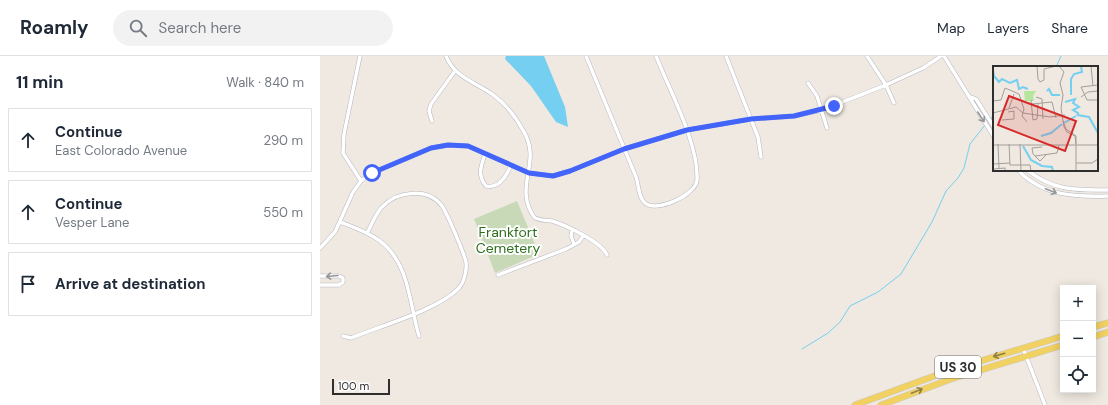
<!DOCTYPE html>
<html lang="en">
<head>
<meta charset="utf-8">
<style>
  :root { --surface:#fff; --page:#f2f2f3; --text:#1f2937; --muted:#747a83; --line:#e0e1e3 }
  body { margin:0; font-family:"DM Sans",sans-serif; background:var(--page); color:var(--text) }
  .controls { position:absolute; right:12px; bottom:12px; display:grid; overflow:hidden; border-radius:0px; box-shadow:0 2px 10px #0003 }
  .controls button { width:36px; height:36px; display:grid; place-items:center; padding:0; border:0; border-bottom:1px solid var(--line); background:var(--surface); color:var(--text); font:20px sans-serif }
  .scale { position:absolute; left:12px; bottom:10px; width:58px; box-sizing:border-box; padding-left:4px; border:2px solid #2e2e2e; border-top:0; font-size:11px; line-height:14px; white-space:nowrap; color:#2e2e2e; -webkit-text-stroke:3px #fff; paint-order:stroke }
  .stop { position:absolute; width:12px; height:12px; margin:-9px; border:3px solid #4264fb; border-radius:50%; background:#fff }
  .stop.end { background:#4264fb; border-color:#fff; box-shadow:0 1px 4px #0008 }
  .list { margin:0; padding:0; list-style:none }
  h2 { display:flex; justify-content:space-between; align-items:center; height:52px; margin:0; padding:0 16px; font-size:17px }
  h2 small { font-size:13px; font-weight:400; color:var(--muted) }
  .list li { display:grid; grid-template-columns:26px 1fr auto; gap:12px; align-items:center; box-sizing:border-box; height:64px; margin:0 8px 8px; padding:0 8px; border:1px solid var(--line); border-radius:0px }
  .list b { display:block; font-size:15px; white-space:nowrap }
  .list p { margin:0; font-size:13px; white-space:nowrap; color:var(--muted) }
  .list em { font-size:13px; font-style:normal; color:var(--muted) }
  .icon { flex:none; width:22px; height:22px; fill:none; stroke:currentColor; stroke-width:2; stroke-linecap:round; stroke-linejoin:round }
  .map { position:relative; flex:none; width:788px; height:349px; overflow:hidden }
  header { display:flex; align-items:center; gap:24px; box-sizing:border-box; height:56px; padding:0 20px; background:var(--surface); border-bottom:1px solid var(--line) }
  header strong { font-size:19px }
  nav { display:flex; gap:22px; margin-inline-start:auto; font-size:14px }
  .search { width:280px; height:36px; background:var(--page); display:flex; align-items:center; gap:10px; box-sizing:border-box; padding:0 14px; border-radius:22px; color:var(--muted); font-size:15px }
  main { display:flex }
  aside { flex:1; background:var(--surface) }
  .map>svg:first-child { display:block }
</style>
</head>
<body>
<header>
<strong>Roamly</strong>
<div class="search"><svg class="icon" aria-label="search" viewBox="0 0 24 24"><circle cx="10" cy="10" r="6"/><path d="M15 15l6 6"/></svg>Search here</div>
<nav><a>Map</a><a>Layers</a><a>Share</a></nav>
</header>
<main>
<aside>
<h2>11 min<small>Walk · 840 m</small></h2>
<ul class="list">
<li><svg class="icon" aria-label="ahead" viewBox="0 0 24 24"><path d="M12 20V5M6 11l6-6 6 6"/></svg><div><b>Continue</b><p>East Colorado Avenue</p></div><em>290 m</em></li>
<li><svg class="icon" aria-label="ahead" viewBox="0 0 24 24"><path d="M12 20V5M6 11l6-6 6 6"/></svg><div><b>Continue</b><p>Vesper Lane</p></div><em>550 m</em></li>
<li><svg class="icon" aria-label="arrive" viewBox="0 0 24 24"><path d="M6 21V4h12l-3 4 3 4H6"/></svg><div><b>Arrive at destination</b></div></li>
</ul>
</aside>
<div class="map">
<svg width="788" height="349" viewBox="0 0 788 349">
  <rect width="100%" height="100%" fill="#efe9e1"/>
  <path fill="#c8d9b8" d="M 197,145 L 219,198 L 175,217 L 154,163 Z"/>
  <path fill="#75cff0" d="M 186,0 L 224,0 L 245,51 L 248,71 L 236,66 L 211,30 L 185,3 Z"/>
  <g fill="none" stroke-linecap="round" stroke-linejoin="round">
    <path stroke="#75cff0" stroke-width="1" d="M 736,11 L 741,0
      M 671,63 L 674,57
      M 482,293 L 508,277 L 520,266 L 530,250 L 558,236 L 581,218 L 612,166 L 626,135 L 638,122 L 644,112 L 650,88 L 665,69"/>
    <g stroke="#b4b7c1" stroke-width="4.5">
      <path id="minor" d="M 40,0 L 24,78 L 23,97 L 41,125
        M 126,0 C 134,21 155,26 172,38 C 186,48 196,61 204,76 C 222,107 193,130 214,161 C 219,165 226,164 232,165 C 245,169 282,186 287,199
        M 266,0 L 316,121 C 319,129 318,141 325,147 C 336,157 376,139 377,124 C 379,88 349,33 336,0
        M 406,0 L 438,81 L 441,101
        M 547,0 L 566,29 L 574,47
        M 624,0 L 674,81
        M 488,27 L 497,40 L 507,72
        M 651,41 L 656,43 L 674,71
        M 112,65 L 109,55 L 111,48 L 135,15
        M 165,98 C 161,110 157,119 166,130 C 180,133 187,119 191,109
        M 698,114 C 722,140 755,141 788,140
        M 707,114 C 734,135 755,134 788,134
        M 20,166 C 33,171 48,176 60,185 C 90,208 89,247 99,280
        M 252,175 L 251,180 L 254,188
        M 0,192 L 15,176 L 33,136 L 41,125 L 52,117 L 111,92 L 129,89 L 148,90 L 209,117 L 233,120 L 250,115 L 304,93 L 367,74 L 431,63 L 474,60 L 502,54 L 566,29 L 603,12 L 621,0
        M 178,219 L 246,193 L 259,186 L 263,180
        M 0,220 L 19,220 L 23,222 L 23,226 L 19,229 L 0,229
        M 23,280 L 31,282 C 60,270 118,254 139,232 C 144,226 147,215 146,206 C 143,195 128,159 122,150 C 108,131 77,135 62,151 C 55,158 52,169 47,177
        M 703,292 L 725,349"/>
    </g>
    <g stroke="#c9c9c9" stroke-width="7">
      <path id="primary" d="M 773,271 L 788,267
        M 773,281 L 788,276
        M 535,349 L 628,315 L 743,280
        M 561,349 L 631,323 L 743,289"/>
    </g>
    <use href="#minor" stroke="#fff" stroke-width="3.5"/>
    <use href="#primary" stroke="#f2d163" stroke-width="6"/>
  </g>
  <defs><path id="oneway-shaft" d="M-6 0H5M1.5-3L5.5 0L1.5 3" fill="none" stroke-width="1.6" stroke-linecap="round" stroke-linejoin="round"/></defs>
  <g stroke="#969696">
    <use href="#oneway-shaft" transform="translate(661 61) rotate(57)"/>
    <use href="#oneway-shaft" transform="translate(731 135) rotate(21)"/>
    <use href="#oneway-shaft" transform="translate(12 220) rotate(175)"/>
  </g>
  <g stroke="#908048">
    <use href="#oneway-shaft" transform="translate(679 299) rotate(164)"/>
    <use href="#oneway-shaft" transform="translate(597 335) rotate(-22)"/>
  </g>
  <g fill="none" stroke-linecap="round" stroke-linejoin="round">
    <path stroke="#4264fb" stroke-width="5" d="M 52,117 L 111,92 L 128,89 L 148,90 L 209,117 L 233,120 L 250,115 L 304,93 L 367,74 L 431,63 L 474,60 L 514,50"/>
  </g>
  <g text-anchor="middle" stroke-width="4" stroke-linejoin="round" paint-order="stroke">
    <rect fill="#fff" stroke="#6d6d6d" stroke-width="1" x="615" y="300" width="46" height="22" rx="3"/>
    <g font-size="13" font-weight="bold" fill="#2e2e2e">
      <text x="638" y="316">US 30</text>
    </g>
    <g font-size="14" fill="#2c6e1b" stroke="#fff">
      <text x="188" y="181">Frankfort<tspan x="188" dy="16">Cemetery</tspan></text>
    </g>
  </g>
  <g transform="translate(673 10)">
    <rect width="105" height="105" fill="#efe9e1"/>
    <path d="M 31,25 L 43,25 L 40,30 L 41,35 L 32,35 Z" fill="#b6e59e"/>
    <path fill="none" stroke="#75cff0" stroke-width="2" d="M 0,4 L 1,10 L 6,16 L 9,13 L 17,17 L 24,14 L 26,23 L 30,21 L 35,23M 54,25 L 56,23 L 59,29 L 67,29M 78,29 L 78,13 L 81,8 L 89,6 L 88,0M 72,36 L 82,33 L 80,37 L 86,41 L 80,44 L 85,47 L 84,49M 84,49 L 96,51 L 105,67M 71,57 L 83,50M 48,70 L 58,67 L 69,58M 30,80 L 38,94 L 49,100 L 59,101 L 60,105"/>
    <path fill="none" stroke="#a29e99" stroke-width="1" d="M 44,0 L 45,13 L 47,16 L 51,14 L 51,3 L 63,0M 66,0 L 71,6 L 67,17 L 70,29 L 68,42 L 71,61 L 74,66 L 82,70 L 83,78 L 83,70 L 73,63 L 70,55M 98,0 L 100,20M 88,21 L 94,34 L 105,34M 88,21 L 105,19M 43,31 L 49,33 L 50,53M 88,31 L 95,26 L 105,25M 38,34 L 40,54 L 44,53 L 45,38M 0,35 L 8,34 L 12,22 L 26,28 L 31,43 L 29,50 L 34,56M 39,38 L 59,36 L 63,52M 16,42 L 21,28M 0,47 L 23,41 L 30,47M 30,47 L 57,51 L 72,49M 9,54 L 21,53 L 21,45 L 15,46M 5,78 L 6,102M 16,78 L 17,99 L 37,99 L 38,105M 27,78 L 28,105M 83,78 L 83,105M 0,79 L 105,79M 49,81 L 39,82 L 40,88 L 47,95 L 54,88M 42,90 L 64,87 L 66,79M 83,97 L 99,97 L 105,93M 0,98 L 17,97M 1,103 L 12,102 L 12,105"/>
    <path fill="#d62828" fill-opacity="0.15" stroke="#d62828" stroke-width="2" d="M 16,30 L 83,55 L 72,85 L 5,59 Z"/>
    <rect width="105" height="105" fill="none" stroke="#2e2e2e" stroke-width="2"/>
  </g>
</svg>
<div class="controls">
<button>+</button>
<button>−</button>
<button><svg class="icon" aria-label="locate" viewBox="0 0 24 24"><circle cx="12" cy="12" r="6"/><path d="M12 2v4M12 18v4M2 12h4M18 12h4"/></svg></button>
</div>
<div class="scale">100 m</div>
<div class="stop" style="left:52px;top:117px"></div>
<div class="stop end" style="left:514px;top:50px"></div>
</div>
</main>
</body>
</html>
